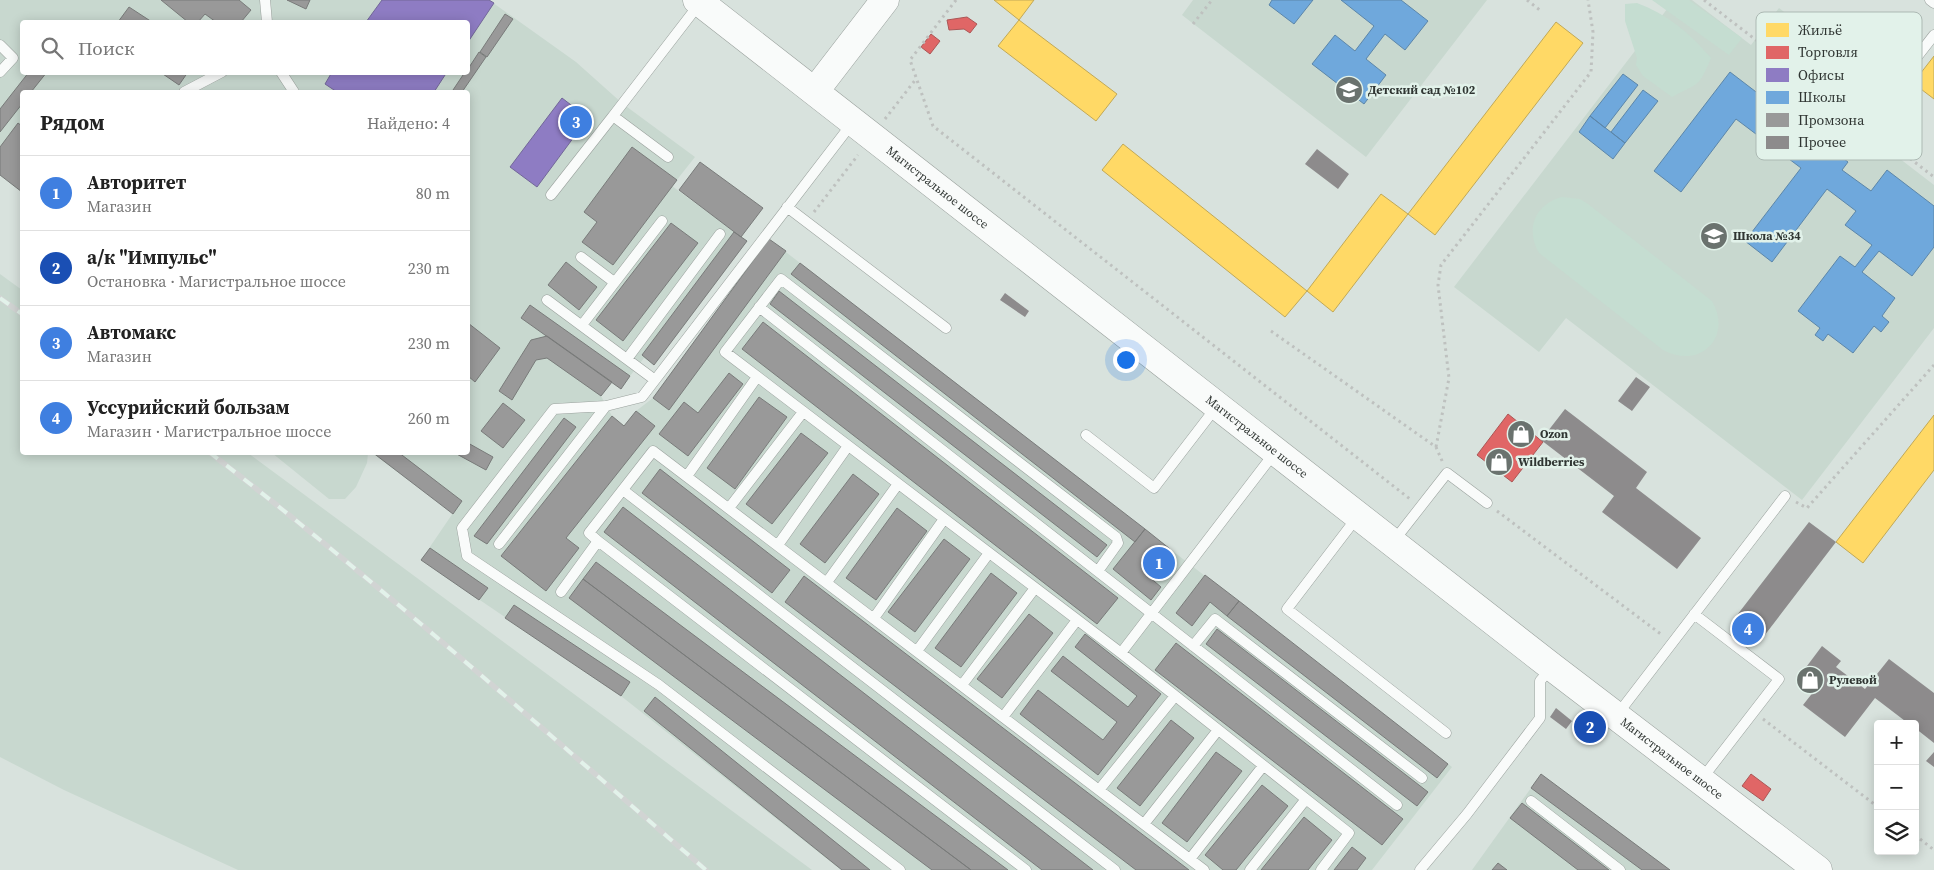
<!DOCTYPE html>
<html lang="ru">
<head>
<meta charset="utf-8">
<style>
  :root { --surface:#fff; --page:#f2f2f2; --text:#222; --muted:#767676; --line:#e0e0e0; --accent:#ea580c }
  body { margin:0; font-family:"Source Serif 4",serif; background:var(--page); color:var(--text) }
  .controls { position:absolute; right:15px; bottom:15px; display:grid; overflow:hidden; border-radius:5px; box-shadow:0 2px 12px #0003 }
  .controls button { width:45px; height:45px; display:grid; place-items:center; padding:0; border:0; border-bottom:1px solid var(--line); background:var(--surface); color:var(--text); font:25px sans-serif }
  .you { position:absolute; left:1125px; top:359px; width:18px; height:18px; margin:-12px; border:4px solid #fff; border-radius:50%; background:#1a73e8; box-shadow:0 0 0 8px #1a73e833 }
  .badge { display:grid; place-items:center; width:32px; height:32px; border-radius:50%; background:var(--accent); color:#fff; font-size:16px; font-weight:700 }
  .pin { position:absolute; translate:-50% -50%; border:2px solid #fff; box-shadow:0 1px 5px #0006 }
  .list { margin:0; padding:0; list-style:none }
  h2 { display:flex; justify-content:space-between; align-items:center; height:65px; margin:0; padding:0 20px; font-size:21px }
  h2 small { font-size:16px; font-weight:400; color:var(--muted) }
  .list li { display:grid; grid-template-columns:32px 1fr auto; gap:15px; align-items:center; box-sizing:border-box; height:75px; padding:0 20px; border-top:1px solid var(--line) }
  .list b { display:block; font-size:19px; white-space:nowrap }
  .list p { margin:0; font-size:16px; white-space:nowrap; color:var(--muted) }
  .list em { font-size:16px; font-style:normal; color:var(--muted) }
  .icon { flex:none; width:28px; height:28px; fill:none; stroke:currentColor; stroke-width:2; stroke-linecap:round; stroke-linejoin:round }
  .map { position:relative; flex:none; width:1934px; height:870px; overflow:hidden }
  .search { position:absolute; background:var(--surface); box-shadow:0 2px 12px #0003; left:20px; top:20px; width:450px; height:55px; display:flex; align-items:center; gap:12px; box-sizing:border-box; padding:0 18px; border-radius:5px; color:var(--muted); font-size:19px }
  .panel { position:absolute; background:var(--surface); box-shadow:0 2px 12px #0003; left:20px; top:90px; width:450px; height:365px; border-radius:5px }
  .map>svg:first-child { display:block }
</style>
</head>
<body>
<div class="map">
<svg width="1934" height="870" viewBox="0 0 1934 870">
  <rect width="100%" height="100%" fill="#d8e2dd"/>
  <path fill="#c8d8cf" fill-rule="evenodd" d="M 0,0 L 489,0 L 576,62 L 623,104 L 695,157 L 672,186 L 747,241 L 654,365 L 644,358 L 630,376 L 612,382 L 601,396 L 612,416 L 624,426 L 636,411 L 653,398 L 769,239 L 1452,767 L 1372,870 L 841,870 L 621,696 L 421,560 L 453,513 L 372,453 L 468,452 L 468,92 L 22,92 L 22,192 L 0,175 ZM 22,22 L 468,22 L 468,72 L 22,72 Z
    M 1193,0 L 1487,0 L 1366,157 L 1182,15 Z
    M 1674,0 L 1692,0 L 1751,45 L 1779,8 L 1897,98 L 1869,135 L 1934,185 L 1934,328 L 1802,500 L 1566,318 L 1539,352 L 1454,287 Z
    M 0,274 L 22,290 L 22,452 L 248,453 L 812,870 L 238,870 L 64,790 L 0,757 Z
    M 272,453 L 368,453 L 367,463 L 356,487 L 345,499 L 329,499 Z
    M 1541,774 L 1670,870 L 1472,870 Z"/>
  <path fill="#c5ddd1" d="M 1652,0 L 1689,0 L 1742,38 L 1729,55 Z
    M 1637,3 C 1667,14 1690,33 1711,58 C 1698,89 1699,82 1672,97 L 1643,76 L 1636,65 L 1637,58 L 1625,21 L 1625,4 Z
    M 1562,197 L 1580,199 L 1588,204 L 1712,301 C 1733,337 1700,370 1663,350 L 1539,253 C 1525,229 1535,204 1562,197 Z"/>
  <path fill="#ffd966" stroke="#c1a856" d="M 994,0 L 1034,0 L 1019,20 Z
    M 1019,20 L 1117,94 L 1096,121 L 998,46 Z
    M 1556,22 L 1583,43 L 1435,235 L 1408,214 Z
    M 1934,56 L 1934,99 L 1913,83 Z
    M 1123,144 L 1307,291 L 1285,317 L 1102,170 Z
    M 1381,194 L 1408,214 L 1333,312 L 1307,291 Z
    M 1934,415 L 1934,470 L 1863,563 L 1836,542 Z"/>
  <path fill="#e06666" stroke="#ab5756" d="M 967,17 L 977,24 L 970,33 L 964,29 L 949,30 L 947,20 Z
    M 931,34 L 940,41 L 930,54 L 921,47 Z
    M 1508,414 L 1543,442 L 1512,482 L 1477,455 Z
    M 1751,774 L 1771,789 L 1763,801 L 1742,786 Z"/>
  <path fill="#8e7cc3" stroke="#726798" d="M 382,0 L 489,0 L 494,3 L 468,42 L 468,22 L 366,22 Z
    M 332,72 L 447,72 L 434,92 L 337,92 L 325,84 Z
    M 562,98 L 588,118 L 537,187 L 510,167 Z"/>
  <path fill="#6fa8dc" stroke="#5c86a9" d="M 1272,0 L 1313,0 L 1294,24 L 1269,5 Z
    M 1341,0 L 1401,0 L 1428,21 L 1405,50 L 1385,34 L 1366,59 L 1386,75 L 1364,104 L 1312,64 L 1335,35 L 1355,51 L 1374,26 Z
    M 1730,72 L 1781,111 L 1792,97 L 1811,111 L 1800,125 L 1848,162 L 1842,170 L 1871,191 L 1887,170 L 1934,206 L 1934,247 L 1912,276 L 1879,251 L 1862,272 L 1895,298 L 1882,316 L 1889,322 L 1881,332 L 1874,326 L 1853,353 L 1828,334 L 1823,341 L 1815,335 L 1820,328 L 1798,311 L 1840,256 L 1855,267 L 1872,245 L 1845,225 L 1856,211 L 1827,189 L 1772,262 L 1745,241 L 1801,168 L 1736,119 L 1681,192 L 1654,171 Z
    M 1623,74 L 1638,85 L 1605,128 L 1590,116 Z
    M 1643,90 L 1658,101 L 1625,143 L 1611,132 Z
    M 1590,116 L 1625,143 L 1613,159 L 1579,132 Z"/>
  <path fill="#999" stroke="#797b7a" d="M 161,0 L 239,0 L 251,10 L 241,22 L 216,22 L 205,14 L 198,22 L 188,22 Z
    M 287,0 L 310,0 L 306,9 Z
    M 129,7 L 152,22 L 118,22 Z
    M 505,14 L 513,19 L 487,57 L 480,52 Z
    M 479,52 L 486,57 L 462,92 L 456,92 L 453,90 L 465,72 L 468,72 L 468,69 Z
    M 29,72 L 47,72 L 31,92 L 22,92 L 22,104 L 0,132 L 0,109 Z
    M 160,72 L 188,72 L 179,85 Z
    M 18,123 L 22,126 L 22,192 L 0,175 L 0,147 Z
    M 632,147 L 677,180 L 613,265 L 582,242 L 597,222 L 584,212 Z
    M 700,162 L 763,208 L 741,237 L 679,190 Z
    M 671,223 L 698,243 L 623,341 L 596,320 Z
    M 734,232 L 747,241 L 654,365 L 642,355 Z
    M 769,239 L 786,251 L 669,410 L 653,398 Z
    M 566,262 L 597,287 L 579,310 L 548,285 Z
    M 800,263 L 1145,529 L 1135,542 L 791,274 Z
    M 779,291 L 1107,545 L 1097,557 L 770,304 Z
    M 530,305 L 630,376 L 621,389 L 521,318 Z
    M 763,322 L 1118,598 L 1097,624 L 742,349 Z
    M 468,323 L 500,348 L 475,382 L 468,376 Z
    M 547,336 L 612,382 L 601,396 L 547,358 L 536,360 L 512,400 L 499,391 L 531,340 Z
    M 729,373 L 743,384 L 688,456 L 659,434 L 684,402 L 698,413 Z
    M 759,397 L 787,417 L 735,489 L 707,468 Z
    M 503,403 L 525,420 L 503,448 L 481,431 Z
    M 636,411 L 655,426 L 566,538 L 579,548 L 546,591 L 501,556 L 612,416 L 624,426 Z
    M 564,418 L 576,427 L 487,544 L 474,536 Z
    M 801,433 L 828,453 L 772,524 L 746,504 Z
    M 468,443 L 493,457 L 486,470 L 453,452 L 468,452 Z
    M 372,452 L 398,452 L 462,501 L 453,514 Z
    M 660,469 L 790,570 L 772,593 L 642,493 Z
    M 853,474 L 879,494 L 825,563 L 800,544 Z
    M 623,507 L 1093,870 L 1042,870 L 604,532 Z
    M 897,508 L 927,531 L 876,600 L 846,578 Z
    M 1145,529 L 1170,549 L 1148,576 L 1161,587 L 1151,600 L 1113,569 Z
    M 944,539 L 970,559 L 915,632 L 888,612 Z
    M 430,548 L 488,588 L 479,600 L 421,560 Z
    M 596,562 L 1008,870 L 971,870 L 583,579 Z
    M 991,573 L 1017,593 L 961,667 L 935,648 Z
    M 1205,575 L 1239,601 L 1227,616 L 1210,602 L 1192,626 L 1176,613 Z
    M 804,576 L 1189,870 L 1136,870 L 785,602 Z
    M 583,579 L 971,870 L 932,870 L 569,598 Z
    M 1239,601 L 1448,764 L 1437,778 L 1227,616 Z
    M 514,605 L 630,682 L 621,696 L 505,618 Z
    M 1029,614 L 1053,633 L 1002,698 L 977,679 Z
    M 1217,629 L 1428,792 L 1417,806 L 1206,644 Z
    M 1085,634 L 1161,694 L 1098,775 L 1020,714 L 1038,690 L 1103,740 L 1117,722 L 1051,671 L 1063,656 L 1128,707 L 1137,696 L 1075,647 Z
    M 1176,643 L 1403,819 L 1382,845 L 1155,670 Z
    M 655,697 L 870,870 L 842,870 L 644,711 Z
    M 1171,720 L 1194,738 L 1140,806 L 1117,788 Z
    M 1216,752 L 1242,771 L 1187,842 L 1162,823 Z
    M 1541,774 L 1670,870 L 1642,870 L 1531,788 Z
    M 1262,785 L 1288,806 L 1236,870 L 1223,870 L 1205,855 Z
    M 1522,803 L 1609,870 L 1578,870 L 1510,818 Z
    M 1304,817 L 1332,840 L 1308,870 L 1261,870 Z
    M 1352,847 L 1366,858 L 1357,870 L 1334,870 Z
    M 1498,863 L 1507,870 L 1492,870 Z"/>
  <path fill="#8d8b8c" d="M 1317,149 L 1349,174 L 1338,189 L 1305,164 Z
    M 1005,293 L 1029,311 L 1025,317 L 1000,300 Z
    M 1636,377 L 1650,387 L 1632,411 L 1618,401 Z
    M 1565,409 L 1647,472 L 1636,488 L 1701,538 L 1677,569 L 1602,512 L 1614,496 L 1541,440 Z
    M 1809,522 L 1836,542 L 1761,640 L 1734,619 Z
    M 1822,646 L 1841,661 L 1836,667 L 1865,689 L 1889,659 L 1934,693 L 1934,743 L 1915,728 L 1915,724 L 1909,724 L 1875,698 L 1845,737 L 1803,705 L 1818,686 L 1801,674 Z
    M 1556,708 L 1572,721 L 1566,729 L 1550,717 Z
    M 1934,752 L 1934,767 L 1926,761 Z"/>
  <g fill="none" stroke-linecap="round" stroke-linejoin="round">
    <g stroke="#9aa19d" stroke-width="11">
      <path id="service" d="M 265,0 L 267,22
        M 1930,0 L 1934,3
        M 0,45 L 13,58 L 0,72
        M 281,72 L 294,92
        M 1895,85 L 1934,35
        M 184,92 L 222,72
        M 668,157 L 613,116 L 700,3
        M 551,195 L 613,116
        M 787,207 L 946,328
        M 581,257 L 614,282
        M 547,300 L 655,380
        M 759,307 L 1397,805
        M 582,325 L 662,221
        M 627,359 L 720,234
        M 606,406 L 554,409 L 462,528 L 467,556 L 659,685 L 900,870
        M 1086,435 L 1154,488 L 1217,406
        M 687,476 L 757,377
        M 623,490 L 1115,870
        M 729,508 L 803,412
        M 1358,516 L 1287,609 L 1446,733
        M 598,541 L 1026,870
        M 1393,542 L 1447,473 L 1487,503
        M 499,544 L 606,406 L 642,397 L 853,122
        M 778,545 L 848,446
        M 1098,571 L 1118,543 L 1116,537 L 781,279 L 725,352 L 1121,653 L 1349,833 L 1321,870
        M 827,582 L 898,484
        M 561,592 L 598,541 L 589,533 L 653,451 L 1204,870
        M 1694,614 L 1779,679 L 1701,780
        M 874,618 L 944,519
        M 1193,646 L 1215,619 L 1422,778
        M 917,651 L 989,553
        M 1121,653 L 1275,452
        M 962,685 L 1035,588
        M 1617,715 L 1785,496
        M 1003,717 L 1077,620
        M 1099,790 L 1175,696
        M 1531,801 L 1620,870
        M 1144,824 L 1218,730
        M 1190,859 L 1263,766
        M 1250,870 L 1306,799
        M 1420,870 L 1467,814 L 1540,718 L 1540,681 L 1552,667"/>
    </g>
    <g stroke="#9aa19d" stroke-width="29">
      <g id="secondary">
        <path id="s1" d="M 697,0 L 1552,667 L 1818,870"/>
        <path d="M 815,91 L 885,0"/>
      </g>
    </g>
    <path stroke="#bec1bf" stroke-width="3" stroke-dasharray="2.5 4" stroke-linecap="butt" d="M 956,0 L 910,60 L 933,126 L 1410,499
      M 1527,0 L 1541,11
      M 1704,0 L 1934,177
      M 1193,24 L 1212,0
      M 885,119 L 916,79
      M 814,212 L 858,155
      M 1271,331 L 1436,447 L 1443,463
      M 1436,447 L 1449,378 L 1438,285 L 1441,265 L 1591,72 L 1593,32 L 1588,0
      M 1796,502 L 1807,508 L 1934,365
      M 1497,511 L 1662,635
      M 1763,719 L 1878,807
      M 1915,835 L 1934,850"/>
    <use href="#service" stroke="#f9fbfa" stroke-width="10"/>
    <use href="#secondary" stroke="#f9fbfa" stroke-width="28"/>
    <g stroke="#d1d4d3" stroke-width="5.5">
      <path id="rail" d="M 0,298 L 22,314
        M 209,452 C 381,584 542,729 706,870"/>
    </g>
    <use href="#rail" stroke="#e2f2ea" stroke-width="4" stroke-dasharray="11" stroke-linecap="butt"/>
  </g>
  <defs>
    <g id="school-disc" transform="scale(1.4375)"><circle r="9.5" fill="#6a726e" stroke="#e2f2ea"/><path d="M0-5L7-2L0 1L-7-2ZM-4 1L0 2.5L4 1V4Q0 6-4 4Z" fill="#fff"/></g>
    <g id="shop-disc" transform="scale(1.4375)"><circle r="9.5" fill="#6a726e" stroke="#e2f2ea"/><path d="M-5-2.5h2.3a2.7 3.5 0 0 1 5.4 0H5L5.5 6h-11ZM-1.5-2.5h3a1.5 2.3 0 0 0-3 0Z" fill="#fff"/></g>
  </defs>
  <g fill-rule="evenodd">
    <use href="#school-disc" x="1349" y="90"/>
    <use href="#school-disc" x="1714" y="236"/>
    <use href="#shop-disc" x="1521" y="434"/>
    <use href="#shop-disc" x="1499" y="462"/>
    <use href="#shop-disc" x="1810" y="680"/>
  </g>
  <g text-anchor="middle" stroke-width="5" stroke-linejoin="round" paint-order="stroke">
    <g font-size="12" font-weight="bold" fill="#2f3532" stroke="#e2f2ea" text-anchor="start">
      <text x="1368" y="94">Детский сад №102</text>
      <text x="1733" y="240">Школа №34</text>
      <text x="1540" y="438">Ozon</text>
      <text x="1518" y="466">Wildberries</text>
      <text x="1829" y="684">Рулевой</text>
    </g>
    <g font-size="12" fill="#2f3532" stroke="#e2f2ea">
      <text dy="4" stroke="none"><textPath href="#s1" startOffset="305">Магистральное шоссе</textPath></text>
      <text dy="4" stroke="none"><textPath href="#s1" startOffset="710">Магистральное шоссе</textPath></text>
      <text dy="4" stroke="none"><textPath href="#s1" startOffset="1235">Магистральное шоссе</textPath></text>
    </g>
  </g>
  <rect x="1756" y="12" width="166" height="148" rx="8" fill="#e2f2ea" stroke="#acb9b3" stroke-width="1"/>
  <rect x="1766" y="23" width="23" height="14" fill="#ffd966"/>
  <rect x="1766" y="46" width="23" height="13" fill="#e06666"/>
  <rect x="1766" y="68" width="23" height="14" fill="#8e7cc3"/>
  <rect x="1766" y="91" width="23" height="13" fill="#6fa8dc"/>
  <rect x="1766" y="113" width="23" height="14" fill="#999"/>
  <rect x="1766" y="136" width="23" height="13" fill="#8d8b8c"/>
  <g font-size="14" fill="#2f3532">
    <text x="1798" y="35">Жильё</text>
    <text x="1798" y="57">Торговля</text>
    <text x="1798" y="80">Офисы</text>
    <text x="1798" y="102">Школы</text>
    <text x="1798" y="125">Промзона</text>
    <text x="1798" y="147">Прочее</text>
  </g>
</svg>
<div class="controls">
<button>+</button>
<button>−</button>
<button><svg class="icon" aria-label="layers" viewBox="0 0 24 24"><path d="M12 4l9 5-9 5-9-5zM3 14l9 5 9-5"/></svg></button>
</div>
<div class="you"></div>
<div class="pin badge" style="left:1159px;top:563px;background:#3f7fe0">1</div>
<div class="pin badge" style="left:1590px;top:727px;background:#1a4fb4">2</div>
<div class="pin badge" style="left:576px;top:122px;background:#3f7fe0">3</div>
<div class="pin badge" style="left:1748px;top:629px;background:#3f7fe0">4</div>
<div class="search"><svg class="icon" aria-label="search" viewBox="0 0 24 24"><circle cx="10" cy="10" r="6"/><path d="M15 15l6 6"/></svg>Поиск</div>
<section class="panel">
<h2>Рядом<small>Найдено: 4</small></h2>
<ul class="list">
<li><span class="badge" style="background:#3f7fe0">1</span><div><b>Авторитет</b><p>Магазин</p></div><em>80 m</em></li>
<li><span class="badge" style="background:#1a4fb4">2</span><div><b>а/к &quot;Импульс&quot;</b><p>Остановка · Магистральное шоссе</p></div><em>230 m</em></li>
<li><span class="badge" style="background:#3f7fe0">3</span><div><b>Автомакс</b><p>Магазин</p></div><em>230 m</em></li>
<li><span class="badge" style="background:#3f7fe0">4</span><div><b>Уссурийский бользам</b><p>Магазин · Магистральное шоссе</p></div><em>260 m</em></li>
</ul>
</section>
</div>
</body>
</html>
